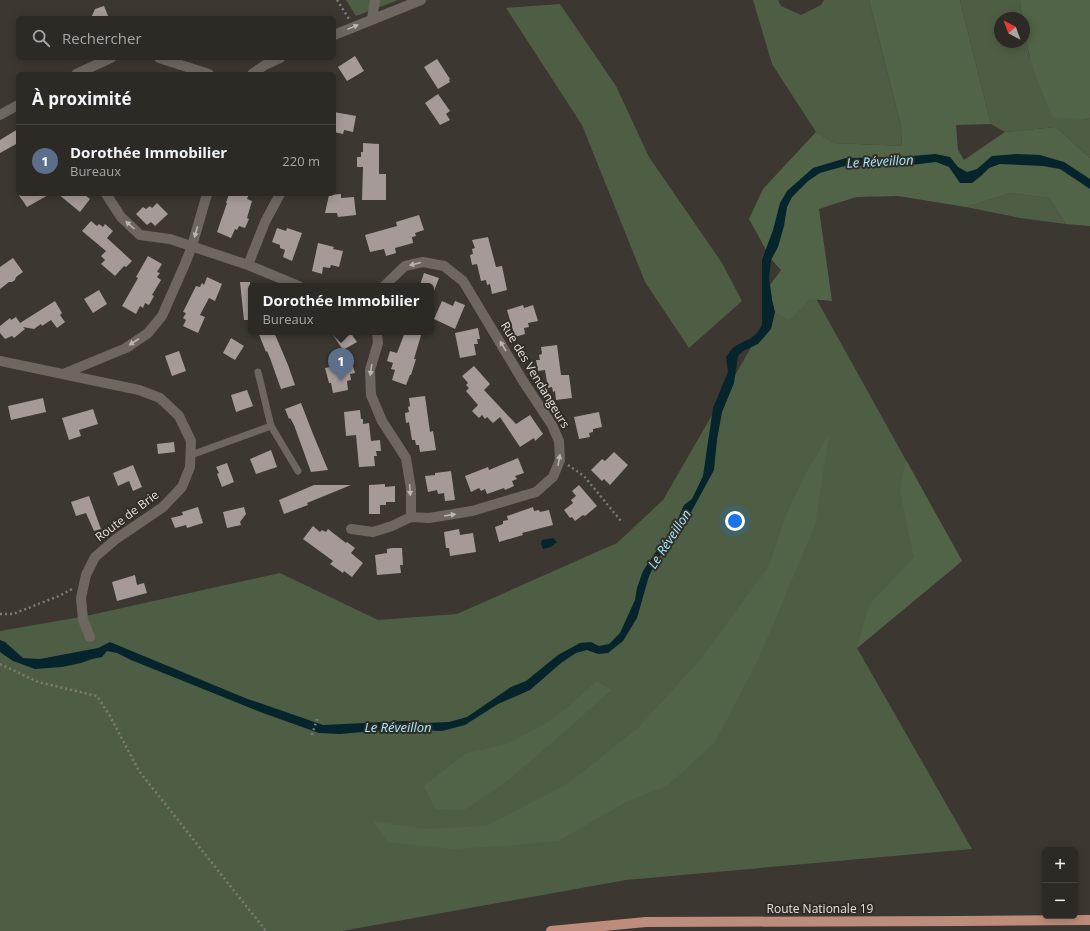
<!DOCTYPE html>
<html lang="fr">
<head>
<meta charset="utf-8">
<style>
  :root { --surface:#2d2924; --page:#35312c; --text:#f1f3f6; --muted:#a7a6a6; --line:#484541; --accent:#fd9c55 }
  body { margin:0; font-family:"Open Sans",sans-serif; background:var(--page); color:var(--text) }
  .controls { position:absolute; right:12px; bottom:12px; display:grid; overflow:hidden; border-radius:6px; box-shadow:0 2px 10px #0003 }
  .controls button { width:36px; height:36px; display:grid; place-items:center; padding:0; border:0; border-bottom:1px solid var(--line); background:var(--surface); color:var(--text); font:20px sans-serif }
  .compass { position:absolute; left:994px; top:12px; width:36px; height:36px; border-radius:50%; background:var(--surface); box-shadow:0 2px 10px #0003; rotate:319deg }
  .you { position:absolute; left:735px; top:521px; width:14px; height:14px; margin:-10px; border:3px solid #fff; border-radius:50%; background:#1a73e8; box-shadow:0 0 0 6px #1a73e833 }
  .badge { display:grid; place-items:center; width:26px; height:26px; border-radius:50%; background:var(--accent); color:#fff; font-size:13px; font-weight:700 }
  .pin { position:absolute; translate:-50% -33px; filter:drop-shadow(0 1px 2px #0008) }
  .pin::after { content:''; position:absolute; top:21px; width:14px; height:12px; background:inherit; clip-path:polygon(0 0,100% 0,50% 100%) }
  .popup { position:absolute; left:248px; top:283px; width:186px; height:52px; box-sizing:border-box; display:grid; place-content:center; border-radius:6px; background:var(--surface); filter:drop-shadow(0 1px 3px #0005); font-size:13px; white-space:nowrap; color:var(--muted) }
  .popup b { font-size:15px; color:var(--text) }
  .popup::after { content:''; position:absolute; left:50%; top:100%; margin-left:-8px; border:8px solid transparent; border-top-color:var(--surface) }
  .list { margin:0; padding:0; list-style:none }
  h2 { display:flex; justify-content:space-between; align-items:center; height:52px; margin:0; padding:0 16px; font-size:17px }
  h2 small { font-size:13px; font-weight:400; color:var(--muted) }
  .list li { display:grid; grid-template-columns:26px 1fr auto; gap:12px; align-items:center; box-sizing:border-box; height:72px; padding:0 16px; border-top:1px solid var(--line) }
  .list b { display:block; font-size:15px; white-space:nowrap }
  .list p { margin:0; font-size:13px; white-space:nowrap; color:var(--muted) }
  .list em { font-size:13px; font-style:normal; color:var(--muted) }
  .icon { flex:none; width:22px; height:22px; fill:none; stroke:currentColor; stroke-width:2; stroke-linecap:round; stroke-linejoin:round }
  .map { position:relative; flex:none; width:1090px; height:931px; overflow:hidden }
  .search { position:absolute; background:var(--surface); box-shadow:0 2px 10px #0003; left:16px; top:16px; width:320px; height:44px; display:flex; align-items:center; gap:10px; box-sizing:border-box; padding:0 14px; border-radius:6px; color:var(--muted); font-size:15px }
  .panel { position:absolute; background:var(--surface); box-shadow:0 2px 10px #0003; left:16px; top:72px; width:320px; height:124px; border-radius:6px }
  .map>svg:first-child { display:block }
</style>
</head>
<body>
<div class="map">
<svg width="1090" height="931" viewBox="0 0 1090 931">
  <rect width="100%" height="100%" fill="#3c3730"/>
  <path fill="#4e5e44" d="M 346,0 L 398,0 L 356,16 Z
    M 753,0 L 778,0 L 781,6 L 801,15 L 821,5 L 824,0 L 869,0 L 901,126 L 902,146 L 834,143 L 816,132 L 772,64 Z
    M 960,0 L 1020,0 L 1022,18 L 1000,18 L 1000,42 L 1024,42 L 1024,29 L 1029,56 L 1082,120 L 1090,118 L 1090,158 L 1056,127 L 1005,132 L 991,124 Z
    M 560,4 L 616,86 L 649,157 L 722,263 L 742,301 L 689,348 L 645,282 L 582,125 L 506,8 Z
    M 1011,193 L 1049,198 L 1066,224 L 1020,218 L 966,207 Z
    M 798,266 L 962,561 L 857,648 L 972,849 L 626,880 L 342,931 L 0,931 L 0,631 L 86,616 L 280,573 L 378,620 L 457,614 L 617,543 L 663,500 Z"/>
  <path fill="#526448" d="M 869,0 L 960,0 L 991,124 L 956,125 L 958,150 L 964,160 L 1005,132 L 1056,127 L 1090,158 L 1090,226 L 1066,224 L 1049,198 L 1011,193 L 966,207 L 898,196 L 856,197 L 819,209 L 832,301 L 810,299 L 789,320 L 775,312 L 772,300 L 770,285 L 781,270 L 771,259 L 749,219 L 763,189 L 816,132 L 834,143 L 902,146 L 901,126 Z
    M 1020,0 L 1090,0 L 1090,118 L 1082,120 L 1053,117 C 1040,85 1024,53 1024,18 L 1022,18 Z
    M 829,434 L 815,525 L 758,660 L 715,742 L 667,786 L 628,801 L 558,841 L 504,846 L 450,849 L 388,842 L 373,821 L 422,829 L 487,826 L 569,783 L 639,727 L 701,659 L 769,566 L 785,518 L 804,477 Z
    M 906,460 L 962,561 L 857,648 L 869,605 L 914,557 L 900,491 Z
    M 597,681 L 611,690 L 554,741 L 506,782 L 464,810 L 435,809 L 424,786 L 466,753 L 507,744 L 543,725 L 561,713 Z"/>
  <path fill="#05242c" d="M 935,154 L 950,157 L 958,167 L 967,172 L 977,169 L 992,156 L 1017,154 L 1040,155 L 1064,162 L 1090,179 L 1090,189 L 1060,169 L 1043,166 L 1000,164 L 989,168 L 982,175 L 972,183 L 960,183 L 949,167 L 936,162 L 911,165 L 845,166 L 820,173 L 808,181 L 792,197 L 787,207 L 784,226 L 778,247 L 771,260 L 769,278 L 772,300 L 775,312 L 771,329 L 758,344 L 743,351 L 738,356 L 734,383 L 722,412 L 717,440 L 714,470 L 677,538 L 658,558 L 649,576 L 637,618 L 623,641 L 608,653 L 598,654 L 587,650 L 576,653 L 561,663 L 530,690 L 498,704 L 465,725 L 442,731 L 398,729 L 340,734 L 319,733 L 263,713 L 131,660 L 117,653 L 107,651 L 102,657 L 92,659 L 81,663 L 62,667 L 35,669 L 13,661 L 0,652 L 0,640 L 5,642 L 23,658 L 40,659 L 98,648 L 110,642 L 245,698 L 323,725 L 406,721 L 425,723 L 449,722 L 467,717 L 511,687 L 526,681 L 558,655 L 580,643 L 591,642 L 599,646 L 609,644 L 620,633 L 635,600 L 637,588 L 643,571 L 663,541 L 672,532 L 684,505 L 692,499 L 703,476 L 713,408 L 728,372 L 726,357 C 728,355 730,351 732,349 C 743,339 754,342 762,325 L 762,260 L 773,230 L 780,203 L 787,191 L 813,168 L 846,158 L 901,157 Z
    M 553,538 L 557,542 L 551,547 L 543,549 L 541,544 L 542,540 Z"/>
  <path fill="#a59a97" d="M 104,6 L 109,18 L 91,18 L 95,9 Z
    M 355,56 L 364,71 L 347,81 L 338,67 Z
    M 437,59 L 450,79 L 449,80 L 450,82 L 438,89 L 424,67 Z
    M 438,94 L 450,111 L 446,114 L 450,120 L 440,125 L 425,103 Z
    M 334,112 L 356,116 L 353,132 L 344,130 L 343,134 L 334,132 Z
    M 18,129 L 18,143 L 0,153 L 0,140 Z
    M 363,143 L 379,144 L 379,174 L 386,174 L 386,200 L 362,200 L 363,167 L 357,167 L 357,157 L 361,157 L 361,152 L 363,152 Z
    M 18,194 L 50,194 L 27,207 Z
    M 58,194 L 84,194 L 90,199 L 80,212 Z
    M 229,194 L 249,194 L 247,199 L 252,201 L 247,218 L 249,219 L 245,228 L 239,226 L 237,230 L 235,229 L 231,238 L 217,232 L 227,203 L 226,203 Z
    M 341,194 L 341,198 L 354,197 L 356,215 L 338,217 L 337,213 L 325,213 L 329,195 Z
    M 157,203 L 168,214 L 155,226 L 151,222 L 147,225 L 136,214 L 143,207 L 146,209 L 150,206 L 152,208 Z
    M 419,215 L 424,230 L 415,233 L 416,236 L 412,237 L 413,243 L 395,248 L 396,253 L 386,256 L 384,249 L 370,252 L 365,235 L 397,226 L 396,222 Z
    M 91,221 L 97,226 L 99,224 L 103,227 L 105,224 L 113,231 L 107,238 L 132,261 L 126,267 L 124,266 L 115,276 L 101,264 L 105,260 L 101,256 L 106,251 L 82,231 Z
    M 277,228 L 286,231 L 287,228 L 302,233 L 292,261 L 283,257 L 285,250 L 280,248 L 280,245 L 272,242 Z
    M 488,237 L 496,267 L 502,266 L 507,290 L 492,294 L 490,284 L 487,285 L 486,280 L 481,281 L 477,264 L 472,265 L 470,255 L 473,254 L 472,249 L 475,248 L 472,240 Z
    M 318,243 L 334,247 L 333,249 L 343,251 L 339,267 L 331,265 L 330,268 L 323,267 L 322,274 L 312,271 Z
    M 148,256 L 162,264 L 157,272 L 160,273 L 157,277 L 161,280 L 152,295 L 154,296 L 149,305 L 145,303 L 143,308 L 140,306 L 136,314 L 122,306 L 138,278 L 136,277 Z
    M 13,258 L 23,272 L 16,277 L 15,280 L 12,282 L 9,282 L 0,289 L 0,267 Z
    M 424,273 L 439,278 L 434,291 L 431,289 L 431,286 L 420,285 Z
    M 207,277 L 222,284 L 215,301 L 209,298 L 200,315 L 205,317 L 198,333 L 183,326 L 186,320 L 183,318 L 186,313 L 183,312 L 196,286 L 200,287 L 202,283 L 204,285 Z
    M 240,282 L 250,282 L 251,320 L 244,320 Z
    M 99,290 L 107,304 L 93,313 L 84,299 Z
    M 55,301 L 62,313 L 60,315 L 65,322 L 57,328 L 51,320 L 42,326 L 41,324 L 34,329 L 23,327 L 25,329 L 14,338 L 12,336 L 5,339 L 0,333 L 0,326 L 10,318 L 11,320 L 16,317 L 20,323 Z
    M 442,301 L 453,306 L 455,301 L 465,305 L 455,329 L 434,319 Z
    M 523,305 L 524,308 L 533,305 L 538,321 L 528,323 L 529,327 L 524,328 L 525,334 L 515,337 L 507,310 Z
    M 478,328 L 480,339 L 477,339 L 478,344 L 474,344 L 476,355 L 460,358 L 455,333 Z
    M 258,332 L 274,332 L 288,365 L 295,385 L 281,389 L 270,358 L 267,351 L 266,352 Z
    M 331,332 L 350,332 L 357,342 L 343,350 Z
    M 405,332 L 422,332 L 414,359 L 416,359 L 411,375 L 410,375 L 406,385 L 392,380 L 395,370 L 391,369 L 393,363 L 387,361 L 390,351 L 397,353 Z
    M 231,338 L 244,346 L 235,360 L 223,353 Z
    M 557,345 L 561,375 L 569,375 L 572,398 L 556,400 L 555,391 L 553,392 L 552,387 L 548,388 L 545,370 L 538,371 L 536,360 L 540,360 L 539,355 L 542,354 L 541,347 Z
    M 179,351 L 186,371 L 172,376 L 165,356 Z
    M 352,363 L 355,373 L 350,374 L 351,380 L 347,381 L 348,390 L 333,393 L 331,383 L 329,383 L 325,368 Z
    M 474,366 L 490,384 L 484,390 L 516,424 L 530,415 L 543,434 L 535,441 L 534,438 L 520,447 L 500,417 L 493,423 L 487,417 L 485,419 L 482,415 L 479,418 L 472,411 L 478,405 L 466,391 L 469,388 L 466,385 L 468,383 L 462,376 Z
    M 247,390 L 253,406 L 236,412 L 231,395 Z
    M 425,396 L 430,432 L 433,431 L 436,450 L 420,452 L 419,445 L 416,445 L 415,440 L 412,440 L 409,422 L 406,423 L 405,413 L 409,412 L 408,407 L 410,406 L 409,398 Z
    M 43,398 L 46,412 L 11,420 L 8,406 Z
    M 301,403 L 313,434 L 328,470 L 311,472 L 294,425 L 290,418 L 289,419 L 285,409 Z
    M 93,409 L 98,424 L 79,430 L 81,436 L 69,440 L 62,418 Z
    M 360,410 L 361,419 L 363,419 L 363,424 L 369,423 L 371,441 L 380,440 L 381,451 L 376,451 L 377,456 L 374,456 L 375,466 L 359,467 L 356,435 L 346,436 L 344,412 Z
    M 599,412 L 602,427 L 593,429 L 593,432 L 589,433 L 590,437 L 579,439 L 574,417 Z
    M 174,442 L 175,452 L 158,454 L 157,444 Z
    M 271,450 L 277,467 L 256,474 L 250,459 Z
    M 614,452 L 628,465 L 610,485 L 604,479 L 602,481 L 591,470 L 602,459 L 605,461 Z
    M 518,458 L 524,473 L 515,476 L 517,479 L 512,481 L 514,486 L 505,490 L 504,488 L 487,494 L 485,489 L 481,491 L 479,488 L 471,492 L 465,476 L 488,467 L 489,470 Z
    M 227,463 L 234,482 L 222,487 L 217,474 L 219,473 L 216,467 Z
    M 133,465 L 142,487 L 133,491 L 129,481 L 118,486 L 113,473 Z
    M 451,471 L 455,500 L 445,501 L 444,493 L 438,494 L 437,490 L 428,492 L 425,476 L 435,475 L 435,473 Z
    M 385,484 L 385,487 L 395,486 L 395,502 L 386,502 L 386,505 L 380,505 L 380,514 L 369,514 L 369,485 Z
    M 314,485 L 351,485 L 307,503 L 308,505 L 284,514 L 279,500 Z
    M 579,485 L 597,506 L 585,516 L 583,515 L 575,521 L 572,517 L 570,518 L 564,510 L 573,503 L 571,500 L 576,496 L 572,491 Z
    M 89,496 L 101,529 L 94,531 L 86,513 L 76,516 L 71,502 Z
    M 198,507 L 203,523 L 187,528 L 186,525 L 175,528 L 171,518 L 183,515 L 182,512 Z
    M 244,507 L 246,514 L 240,522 L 241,525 L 227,528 L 223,512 Z
    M 533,507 L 534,511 L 539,510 L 540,512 L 549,510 L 553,525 L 522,533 L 523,535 L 499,542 L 495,527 L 503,524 L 503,521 L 508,520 L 507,516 Z
    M 313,526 L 320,532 L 322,530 L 326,532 L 328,529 L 346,543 L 347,542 L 355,548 L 351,553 L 363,563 L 352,577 L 344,571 L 343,573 L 330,564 L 333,561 L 303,539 Z
    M 459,529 L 460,535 L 473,533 L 476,552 L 450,556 L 449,548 L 446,548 L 444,532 Z
    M 392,548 L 402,548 L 403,565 L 400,565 L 401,573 L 377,575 L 375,555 L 387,553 L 387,549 Z
    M 135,575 L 137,585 L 144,583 L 147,593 L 117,601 L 112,582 Z"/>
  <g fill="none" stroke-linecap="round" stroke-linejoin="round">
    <path stroke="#7f7b75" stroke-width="2.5" stroke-dasharray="2 3" stroke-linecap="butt" d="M 337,0 L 349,19
      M 568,465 L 584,476 L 621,521
      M 0,614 L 13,614 L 59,596 L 72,589
      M 0,664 L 38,682 L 97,696 L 110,716 L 139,771 L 266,931
      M 312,735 L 317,719"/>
    <path stroke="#6d6760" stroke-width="7" d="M 258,372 L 271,426 L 298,471
      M 191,455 L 271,426"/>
    <path stroke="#6d6760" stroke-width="10" d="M 372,19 L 375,0
      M 334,35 L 421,0
      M 159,58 L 209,74
      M 76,74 L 111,58
      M 252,74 L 265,65 L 280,58
      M 0,115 L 18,105
      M 106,194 L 121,217 L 140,235 L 170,239 L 248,265 L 299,286
      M 248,265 L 265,222 L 280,194
      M 377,332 L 378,343 L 370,370 L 371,395 L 382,421 L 406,458 L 411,489 L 411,517
      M 0,361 L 139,390 L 160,398 L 179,416 L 191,441 L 190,467 L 182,487 L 163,507 L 116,539 L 95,557 L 86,575 L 81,598 L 83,620 L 90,637
      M 63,374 L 126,348 L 148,333 L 162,316 L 185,264 L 192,246 L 207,194
      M 351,529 L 373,532 L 392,526 L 411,517 L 429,518 L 472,511 L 536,492 L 553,477 L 560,460 L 559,441 L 552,425 L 523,381 L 463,281 L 444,266 L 423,262 L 405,266 L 384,286"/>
    <path stroke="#be8c7b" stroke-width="10" d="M 551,931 L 646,922 L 960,921 L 1090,920"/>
  </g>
  <defs><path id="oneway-solid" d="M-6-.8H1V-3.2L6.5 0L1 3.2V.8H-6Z"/></defs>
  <g fill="#bab6b1">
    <use href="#oneway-solid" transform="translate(353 27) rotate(-22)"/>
    <use href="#oneway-solid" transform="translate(130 225) rotate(-138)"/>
    <use href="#oneway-solid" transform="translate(196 232) rotate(106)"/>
    <use href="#oneway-solid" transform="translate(415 264) rotate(166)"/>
    <use href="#oneway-solid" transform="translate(134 342) rotate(147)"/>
    <use href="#oneway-solid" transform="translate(503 346) rotate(-121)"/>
    <use href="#oneway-solid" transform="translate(371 370) rotate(98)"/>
    <use href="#oneway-solid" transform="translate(559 460) rotate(-80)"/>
    <use href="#oneway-solid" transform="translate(410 490) rotate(86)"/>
    <use href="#oneway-solid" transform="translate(450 515) rotate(-9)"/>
  </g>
  <g text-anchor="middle" stroke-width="4" stroke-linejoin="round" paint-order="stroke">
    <g font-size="12" fill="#e4e1dd" stroke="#322d26">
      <text transform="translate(535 375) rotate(59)" y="4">Rue des Vendangeurs</text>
      <text transform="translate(127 516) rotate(-37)" y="4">Route de Brie</text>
      <text x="820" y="913">Route Nationale 19</text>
    </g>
    <g font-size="13" font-style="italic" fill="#a0e9ff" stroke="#322d26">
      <text transform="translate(880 161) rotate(-3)" y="5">Le Réveillon</text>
      <text transform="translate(669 539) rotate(-57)" y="5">Le Réveillon</text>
      <text x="398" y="732">Le Réveillon</text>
    </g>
  </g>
</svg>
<div class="controls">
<button>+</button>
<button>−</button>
</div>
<svg class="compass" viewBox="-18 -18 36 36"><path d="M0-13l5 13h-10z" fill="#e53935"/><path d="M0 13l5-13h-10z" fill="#a7a6a6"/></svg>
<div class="you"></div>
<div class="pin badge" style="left:341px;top:381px;background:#5c6f8a">1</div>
<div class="popup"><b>Dorothée Immobilier</b>Bureaux</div>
<div class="search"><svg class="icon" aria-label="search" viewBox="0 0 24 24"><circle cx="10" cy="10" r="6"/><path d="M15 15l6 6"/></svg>Rechercher</div>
<section class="panel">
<h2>À proximité<small></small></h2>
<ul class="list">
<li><span class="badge" style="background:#5c6f8a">1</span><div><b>Dorothée Immobilier</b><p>Bureaux</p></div><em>220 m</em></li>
</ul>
</section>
</div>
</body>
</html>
